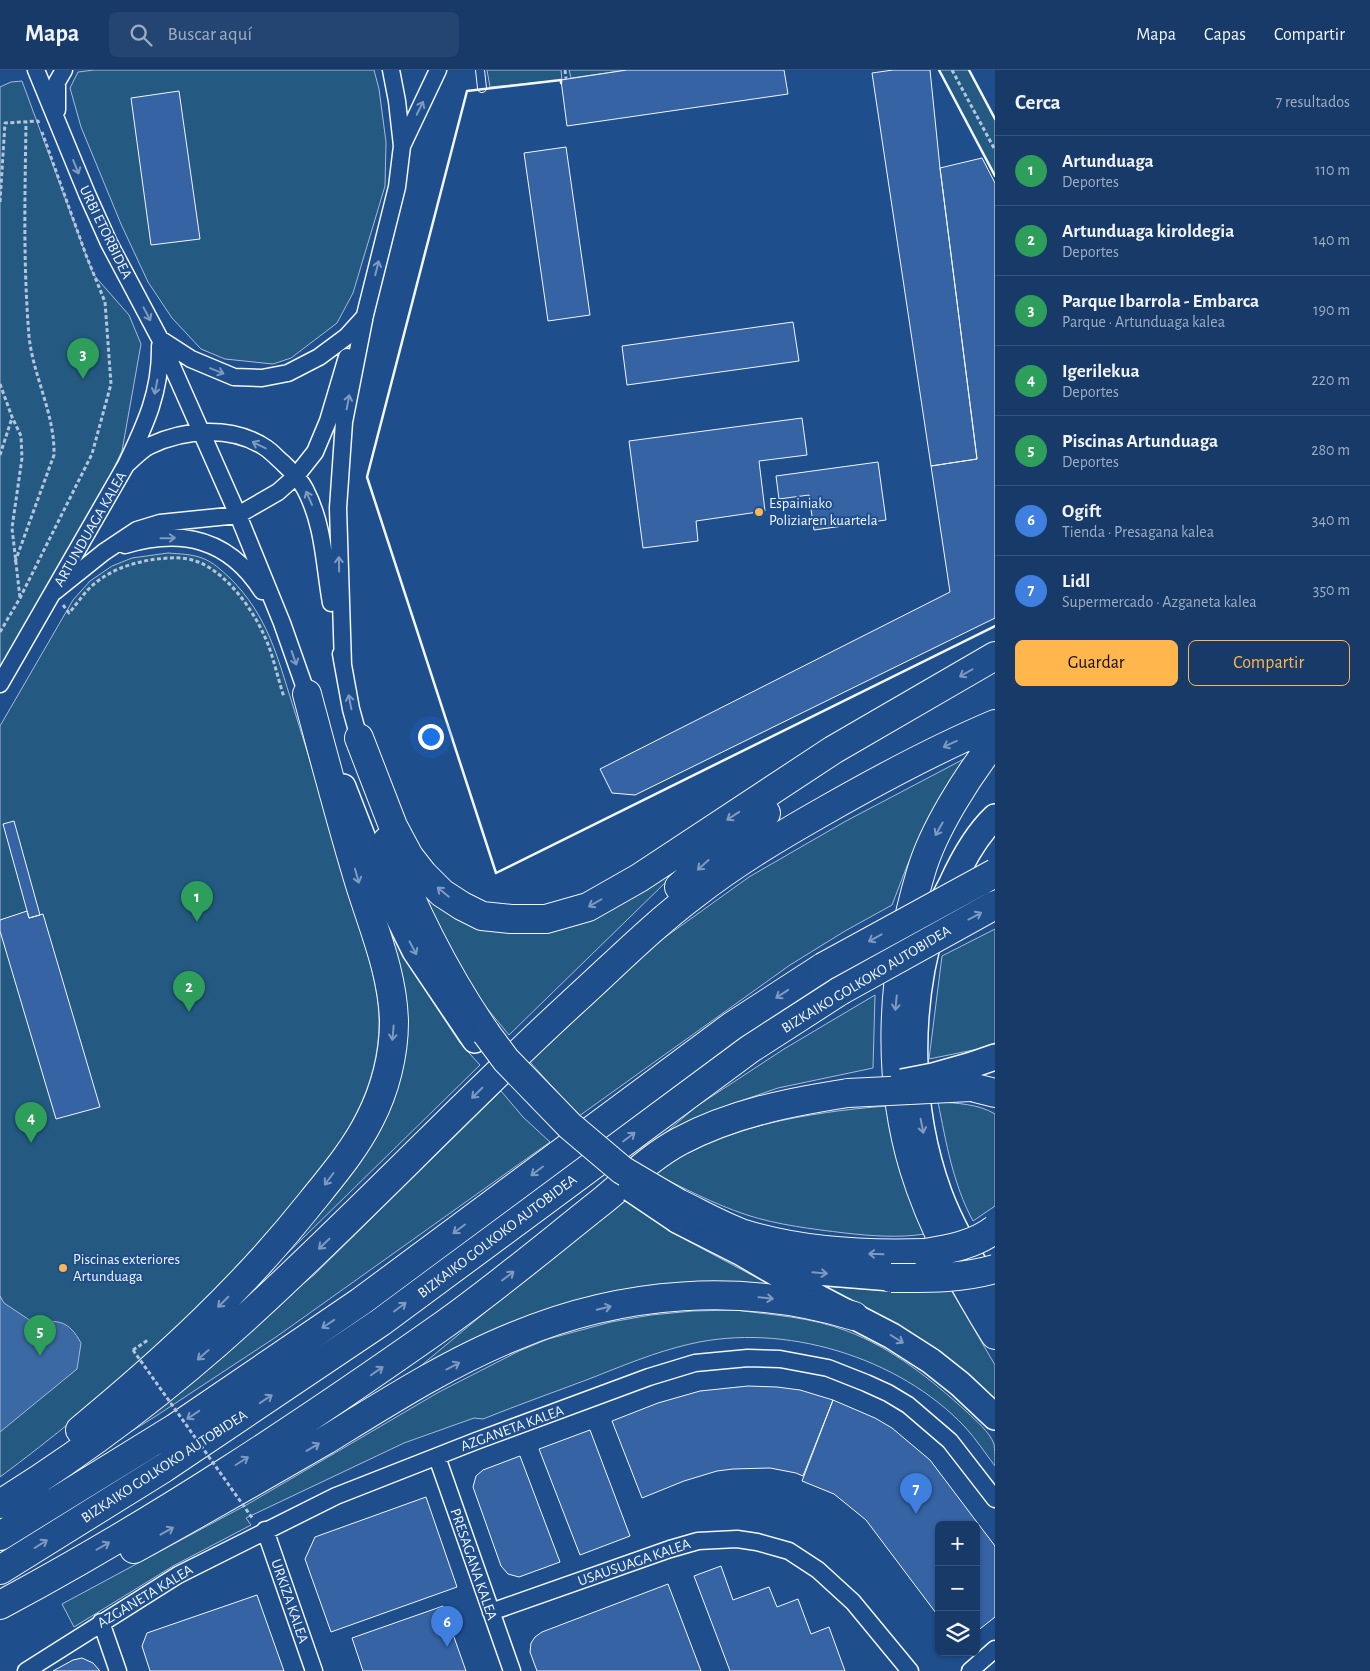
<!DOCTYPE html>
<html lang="es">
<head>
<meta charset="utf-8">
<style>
  :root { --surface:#173a69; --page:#244571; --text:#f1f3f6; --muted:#9eadc0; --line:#36547d; --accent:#ffb74d }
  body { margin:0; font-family:"Alegreya Sans",sans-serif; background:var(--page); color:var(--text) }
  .controls { position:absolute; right:15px; bottom:15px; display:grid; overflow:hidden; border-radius:8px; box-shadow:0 1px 4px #0004 }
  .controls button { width:45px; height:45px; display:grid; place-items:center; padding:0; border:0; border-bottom:1px solid var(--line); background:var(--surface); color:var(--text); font:25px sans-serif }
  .you { position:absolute; left:430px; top:666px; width:18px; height:18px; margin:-12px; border:4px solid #fff; border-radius:50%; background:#1a73e8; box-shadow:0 0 0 8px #1a73e833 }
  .badge { display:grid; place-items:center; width:32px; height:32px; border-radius:50%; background:var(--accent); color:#fff; font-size:16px; font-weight:700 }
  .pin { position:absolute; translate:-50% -41px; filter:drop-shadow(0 1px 2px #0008) }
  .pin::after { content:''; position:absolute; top:26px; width:18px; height:15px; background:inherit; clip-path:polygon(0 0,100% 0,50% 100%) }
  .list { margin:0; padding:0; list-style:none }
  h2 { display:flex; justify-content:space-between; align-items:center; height:65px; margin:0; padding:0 20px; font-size:21px }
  h2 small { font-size:16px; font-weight:400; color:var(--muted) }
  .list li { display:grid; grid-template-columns:32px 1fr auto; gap:15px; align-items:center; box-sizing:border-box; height:70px; padding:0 20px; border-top:1px solid var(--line) }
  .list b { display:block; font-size:19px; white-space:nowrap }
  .list p { margin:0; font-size:16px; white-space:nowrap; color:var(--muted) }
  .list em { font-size:16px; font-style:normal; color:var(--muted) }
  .actions { display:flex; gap:10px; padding:15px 20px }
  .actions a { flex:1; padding:11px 0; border:1px solid var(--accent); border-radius:8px; text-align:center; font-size:18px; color:var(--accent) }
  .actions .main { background:var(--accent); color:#111 }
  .icon { flex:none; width:28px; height:28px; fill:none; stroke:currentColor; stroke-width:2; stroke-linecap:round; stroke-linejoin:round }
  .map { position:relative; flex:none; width:995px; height:1601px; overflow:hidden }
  header { display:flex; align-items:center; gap:30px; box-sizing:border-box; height:70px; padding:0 25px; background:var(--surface); border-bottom:1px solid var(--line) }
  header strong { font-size:24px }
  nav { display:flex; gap:28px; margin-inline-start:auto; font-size:18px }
  .search { width:350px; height:45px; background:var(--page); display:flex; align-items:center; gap:12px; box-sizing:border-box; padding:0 18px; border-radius:8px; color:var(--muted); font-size:19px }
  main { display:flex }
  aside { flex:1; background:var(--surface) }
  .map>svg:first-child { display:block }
</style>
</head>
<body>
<header>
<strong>Mapa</strong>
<div class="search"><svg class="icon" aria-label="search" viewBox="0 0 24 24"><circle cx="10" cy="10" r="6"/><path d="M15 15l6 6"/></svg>Buscar aquí</div>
<nav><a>Mapa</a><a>Capas</a><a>Compartir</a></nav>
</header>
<main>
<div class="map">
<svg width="995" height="1601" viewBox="0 0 995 1601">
  <rect width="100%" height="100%" fill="#1f4e8c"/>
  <path fill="#245a82" stroke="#a8bbd7" d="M 94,0 L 374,0 L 379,19 L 386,72 L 385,116 L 353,223 L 337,253 L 291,288 L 273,294 L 225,289 L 201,279 L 172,248 L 148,212 L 121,154 L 81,57 L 70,18 L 78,2 Z
    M 487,0 L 561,0 L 562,10 L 490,17 Z
    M 569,0 L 627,0 L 571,8 Z
    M 939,0 L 969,0 L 995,49 L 995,106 Z
    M 22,11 L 93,204 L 129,245 L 141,274 L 122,381 L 54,522 L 0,614 L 0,17 L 11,12 Z
    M 168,483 C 180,484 191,484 202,488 C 213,492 221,500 230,508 C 268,546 277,586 293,636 C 313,698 330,761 349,824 C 361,866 379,909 379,953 C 379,983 371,1014 357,1042 C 340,1078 309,1114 283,1144 C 199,1243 104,1330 0,1407 L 0,656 L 73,530 L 90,511 L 112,496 L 132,488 Z
    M 981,680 L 928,751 L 907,796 L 892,835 L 845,861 L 790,895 L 579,1046 L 530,992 L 657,873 L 749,807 L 846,751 Z
    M 704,778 L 668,810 L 509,965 L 481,931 L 457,895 L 416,815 L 518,859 Z
    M 384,837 L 417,908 L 460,973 L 480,995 L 216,1253 L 379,1053 Z
    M 995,859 L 995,973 L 978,979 L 929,989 L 942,886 Z
    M 875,925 L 873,998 L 778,1018 L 729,1035 L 664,1064 L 697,1036 L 784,979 Z
    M 501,1021 L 523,1047 L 550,1072 L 276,1267 L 156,1346 L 7,1439 L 178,1314 L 314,1205 Z
    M 938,1032 C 956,1033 979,1034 995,1044 L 995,1136 L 973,1151 C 953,1114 946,1072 938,1032 Z
    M 887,1036 C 892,1081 909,1122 925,1164 C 899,1168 871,1166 845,1163 C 812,1159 778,1155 747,1145 C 714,1134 683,1118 652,1102 C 718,1057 809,1042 887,1036 Z
    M 624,1127 L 671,1162 L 776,1218 L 679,1216 L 399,1314 Z
    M 821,1216 L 891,1221 L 951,1220 L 995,1295 L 995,1332 Z
    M 735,1240 C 772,1245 811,1247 847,1261 C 892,1278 932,1310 967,1342 C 976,1351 989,1361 994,1374 C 995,1379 995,1390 995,1396 C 985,1383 976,1369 965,1357 C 899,1287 784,1252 690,1274 C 655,1282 622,1296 589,1309 C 554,1322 518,1335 483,1349 L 474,1348 L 404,1373 L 246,1448 L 251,1455 L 173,1496 L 74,1557 L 62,1534 L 248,1434 L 439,1322 L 519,1281 L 548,1269 L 611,1252 L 651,1245 L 693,1241 Z"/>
  <path fill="#3b69a3" stroke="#a8bbd7" d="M 0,1226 L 4,1233 L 34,1253 C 59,1249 69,1251 81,1273 L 77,1299 L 0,1362 Z"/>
  <path fill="#3563a3" stroke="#f2f6ff" d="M 627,0 L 784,0 L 788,24 L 567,56 L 561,10 Z
    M 893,0 L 930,0 L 940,98 L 977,389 L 931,396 L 872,3 Z
    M 179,21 L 200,169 L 151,175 L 131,28 Z
    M 566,77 L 590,245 L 548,251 L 524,83 Z
    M 982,88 L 995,113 L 995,548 L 635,725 L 612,723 L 600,699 L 950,522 L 931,396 L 977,389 L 940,98 Z
    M 793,252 L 799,291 L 627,315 L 622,276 Z
    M 802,348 L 807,385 L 759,391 L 765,441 L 696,451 L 698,471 L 643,478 L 629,371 Z
    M 878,392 L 886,450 L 814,460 L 809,425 L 779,429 L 776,406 Z
    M 14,751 L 40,845 L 29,848 L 3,754 Z
    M 27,841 L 29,848 L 43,844 L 100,1037 L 56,1049 L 0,861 L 0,850 Z
    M 748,1316 L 777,1317 L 800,1320 L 833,1330 L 803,1406 L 796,1403 L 770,1398 L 733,1399 L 717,1401 L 684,1411 L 642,1428 L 612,1351 L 658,1333 L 700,1321 Z
    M 833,1330 L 875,1348 L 892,1358 L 930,1390 L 995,1476 L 995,1547 L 976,1562 L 976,1455 L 939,1455 L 939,1547 L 866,1450 L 834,1424 L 802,1411 Z
    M 590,1360 L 630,1466 L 580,1485 L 539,1379 Z
    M 520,1386 L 560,1492 L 519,1507 L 508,1504 L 501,1496 L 473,1417 L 476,1406 L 483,1400 Z
    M 426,1427 L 457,1517 L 331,1562 L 305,1489 L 315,1467 Z
    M 721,1496 L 733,1530 L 769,1517 L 777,1537 L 798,1529 L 811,1564 L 829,1557 L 845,1601 L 730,1601 L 694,1506 Z
    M 668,1514 L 701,1601 L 537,1601 L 530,1582 L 531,1573 L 535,1567 L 542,1562 Z
    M 257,1525 L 284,1601 L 150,1601 L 142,1576 L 147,1563 Z
    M 443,1536 L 466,1601 L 363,1601 L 352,1568 Z
    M 82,1588 L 93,1593 L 100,1601 L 53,1601 L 73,1590 Z"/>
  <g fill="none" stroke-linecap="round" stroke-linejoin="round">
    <g stroke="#f2f6ff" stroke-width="10">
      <path id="lane" d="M 480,0 L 482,18"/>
    </g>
    <g stroke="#f2f6ff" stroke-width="19">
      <path id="street" d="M 36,0 L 87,124 L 109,173 L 160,269 L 238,445 L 282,553 L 307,624
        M 57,40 L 57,12 L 64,0
        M 402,76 L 438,0
        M 160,269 L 191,289 L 234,307 L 262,308 L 288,303 L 319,287 L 346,267 L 365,246
        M 126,395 C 133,389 141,380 149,376 C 184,359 232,355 266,378 C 272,382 277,388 283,393 C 291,401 299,408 305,419 C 324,455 324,494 331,533
        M 125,475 C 182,458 229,469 262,521
        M 54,522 L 104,482 L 137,460 L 160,453 L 238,445 L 278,422 L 296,406 L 315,382 L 328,351 L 347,287
        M 341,584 L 351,639 L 359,668
        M 343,595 L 338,438 L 344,352 L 365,245 L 397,117 L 402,76 L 397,31 L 391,0
        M 0,614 L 126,395 C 145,355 161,322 160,276
        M 437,1387 L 512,1601
        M 265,1460 L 314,1601
        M 491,1542 L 670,1479 L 698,1471 L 737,1469 L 757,1472 L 789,1481 L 818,1500 L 853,1532 L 910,1601
        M 101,1552 L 118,1601
        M 26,1601 L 178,1505 L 336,1426 L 476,1371 L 649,1307 L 695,1293 L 748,1288 L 780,1289 L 828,1298 L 866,1313 L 888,1323 L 908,1335 L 950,1371 L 995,1429
        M 970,1601 L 995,1579"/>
    </g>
    <g stroke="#f2f6ff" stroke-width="28">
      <path id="primary" d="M 343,717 L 376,802 L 415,881 L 475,970
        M 995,747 C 977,764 962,791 952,813 C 946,825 938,838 934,851 C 907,937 908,1038 939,1123 C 953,1161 975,1195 995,1230
        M 972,995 L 995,987
        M 677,1150 L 740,1182 L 819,1228 L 892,1266 L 931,1291 L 960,1314 L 995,1347
        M 777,1195 L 792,1200 L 891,1208"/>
    </g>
    <g stroke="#f2f6ff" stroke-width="30">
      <path id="highway" d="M 359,668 L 393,756 L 409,786 L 423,804 L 442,823 L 462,836 L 482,846 L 511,849 L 546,849 L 588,837 L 639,808 L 833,680 L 995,586
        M 995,671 C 968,705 933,760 921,802 C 892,898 885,1003 914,1099 C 932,1158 963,1213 995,1265
        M 387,771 C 413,839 445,903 486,963
        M 679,817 L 721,779 L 766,743
        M 971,1017 L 995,1023
        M 678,1133 C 699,1143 720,1155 741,1163 C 800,1182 864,1185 925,1183
        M 80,1360 C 164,1291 244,1217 312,1131 C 333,1105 355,1079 370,1049 C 385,1020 394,985 394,952 C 393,901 371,853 357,805 C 339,745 323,684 307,624
        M 0,1434 C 90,1378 176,1312 254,1240 C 362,1141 463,1033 571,934 C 612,897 651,857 695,824 C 736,792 780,766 824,741 C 880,709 936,679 995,654
        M 0,1466 L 175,1358 L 360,1232 L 732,956 L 823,897
        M 134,1479 C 199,1443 262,1407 326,1370 C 386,1333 450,1292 515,1266 C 622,1221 743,1212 854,1246
        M 0,1500 L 164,1398 L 381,1252 L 750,979 L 840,921
        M 0,1535 C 154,1453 300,1356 442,1256 C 497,1217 548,1174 601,1132 C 627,1111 650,1087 680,1071 C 733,1043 790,1032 848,1023"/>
    </g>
    <path stroke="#b3c4dc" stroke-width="3" stroke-dasharray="4 2.5" stroke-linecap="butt" d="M 565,0 L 566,9
      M 952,0 L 995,80
      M 0,132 L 5,53 L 38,51 L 39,54
      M 0,314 L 12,347 L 21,366 L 22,388 L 12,458 L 20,528
      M 0,385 L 12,348
      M 15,492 L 54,385 C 55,344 33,306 29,266 C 23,194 25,123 26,52
      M 63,535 L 69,543 C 77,534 85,521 94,514 C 112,499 134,492 157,489 C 167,488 178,487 188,489 C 221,495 251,536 264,565 C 273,584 277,606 284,627
      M 0,562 L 20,528 L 92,384 L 111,314 L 105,232 L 86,185 L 42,62
      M 133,1280 L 148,1270"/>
    <use href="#lane" stroke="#1f4e8c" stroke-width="8"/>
    <use href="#street" stroke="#1f4e8c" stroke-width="16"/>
    <use href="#primary" stroke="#1f4e8c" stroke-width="25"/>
    <use href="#highway" stroke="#1f4e8c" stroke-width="28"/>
    <g stroke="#f2f6ff" stroke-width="28" stroke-linecap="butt">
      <path id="primary-bridge" d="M 902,1012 L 933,1006 L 972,995
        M 631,1119 L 677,1150"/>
    </g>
    <g stroke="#f2f6ff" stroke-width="30" stroke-linecap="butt">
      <path id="highway-bridge" d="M 823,897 L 995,803
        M 840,921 L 995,835
        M 486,963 L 506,990 L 570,1056 L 622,1100 L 678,1133
        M 848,1023 L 971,1017
        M 925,1183 C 950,1179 974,1175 995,1159
        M 891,1208 C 926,1208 961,1209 995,1199"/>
    </g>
    <path stroke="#b3c4dc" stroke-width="3" stroke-dasharray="4 2.5" stroke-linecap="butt" d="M 133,1280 L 253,1449"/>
    <use href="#primary-bridge" stroke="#1f4e8c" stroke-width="25"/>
    <use href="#highway-bridge" stroke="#1f4e8c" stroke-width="28"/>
    <path stroke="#f2f6ff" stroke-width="2.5" d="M 939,0 L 995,106
      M 969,0 L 995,49
      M 561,13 L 561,10 L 467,21 L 367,407 L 496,803 L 995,556"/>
  </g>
  <defs><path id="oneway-shaft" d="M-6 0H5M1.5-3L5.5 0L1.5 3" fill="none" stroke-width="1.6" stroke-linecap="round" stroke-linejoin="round" transform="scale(1.25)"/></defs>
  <g stroke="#7e9ac0">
    <use href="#oneway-shaft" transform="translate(420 38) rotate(-64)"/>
    <use href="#oneway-shaft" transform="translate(76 97) rotate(68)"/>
    <use href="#oneway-shaft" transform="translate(377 198) rotate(-76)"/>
    <use href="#oneway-shaft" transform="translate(147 244) rotate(62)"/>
    <use href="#oneway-shaft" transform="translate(217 301) rotate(22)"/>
    <use href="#oneway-shaft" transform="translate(156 317) rotate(101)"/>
    <use href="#oneway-shaft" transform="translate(348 332) rotate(-79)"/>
    <use href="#oneway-shaft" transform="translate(259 375) rotate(-154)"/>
    <use href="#oneway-shaft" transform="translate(309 428) rotate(-114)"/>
    <use href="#oneway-shaft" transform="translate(168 468) rotate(-1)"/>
    <use href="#oneway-shaft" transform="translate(339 494) rotate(-91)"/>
    <use href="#oneway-shaft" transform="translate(294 588) rotate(71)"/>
    <use href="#oneway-shaft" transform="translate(966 603) rotate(150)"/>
    <use href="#oneway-shaft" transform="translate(350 632) rotate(-101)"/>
    <use href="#oneway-shaft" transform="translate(950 674) rotate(155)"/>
    <use href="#oneway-shaft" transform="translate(733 746) rotate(147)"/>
    <use href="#oneway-shaft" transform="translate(939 759) rotate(119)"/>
    <use href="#oneway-shaft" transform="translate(703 795) rotate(138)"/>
    <use href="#oneway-shaft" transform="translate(357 806) rotate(74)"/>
    <use href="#oneway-shaft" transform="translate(443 822) rotate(-140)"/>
    <use href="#oneway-shaft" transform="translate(595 833) rotate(150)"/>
    <use href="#oneway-shaft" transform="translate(975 846) rotate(-28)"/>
    <use href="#oneway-shaft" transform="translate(875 868) rotate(151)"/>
    <use href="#oneway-shaft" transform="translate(413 878) rotate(62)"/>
    <use href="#oneway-shaft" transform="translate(782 924) rotate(147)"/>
    <use href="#oneway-shaft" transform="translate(896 933) rotate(96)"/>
    <use href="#oneway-shaft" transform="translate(393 963) rotate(95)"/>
    <use href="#oneway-shaft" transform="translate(477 1023) rotate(135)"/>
    <use href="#oneway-shaft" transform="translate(922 1056) rotate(79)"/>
    <use href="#oneway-shaft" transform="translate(629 1067) rotate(-37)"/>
    <use href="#oneway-shaft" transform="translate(537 1101) rotate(143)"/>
    <use href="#oneway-shaft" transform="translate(329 1109) rotate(127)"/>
    <use href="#oneway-shaft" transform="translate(459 1159) rotate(143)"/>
    <use href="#oneway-shaft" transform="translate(324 1174) rotate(136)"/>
    <use href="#oneway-shaft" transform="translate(876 1184) rotate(-178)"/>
    <use href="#oneway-shaft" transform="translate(820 1203) rotate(5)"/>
    <use href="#oneway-shaft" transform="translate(508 1206) rotate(-37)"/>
    <use href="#oneway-shaft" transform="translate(766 1228) rotate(6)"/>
    <use href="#oneway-shaft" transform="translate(223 1232) rotate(135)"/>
    <use href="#oneway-shaft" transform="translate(400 1237) rotate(-37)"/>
    <use href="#oneway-shaft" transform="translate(604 1238) rotate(-13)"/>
    <use href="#oneway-shaft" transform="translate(328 1254) rotate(146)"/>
    <use href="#oneway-shaft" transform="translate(897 1269) rotate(32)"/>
    <use href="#oneway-shaft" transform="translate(203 1285) rotate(139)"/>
    <use href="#oneway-shaft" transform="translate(453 1296) rotate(-28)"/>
    <use href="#oneway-shaft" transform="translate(377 1301) rotate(-35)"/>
    <use href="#oneway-shaft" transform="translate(266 1329) rotate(-34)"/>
    <use href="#oneway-shaft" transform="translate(193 1345) rotate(146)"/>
    <use href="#oneway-shaft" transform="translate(313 1377) rotate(-31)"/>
    <use href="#oneway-shaft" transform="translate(242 1391) rotate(-32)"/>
    <use href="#oneway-shaft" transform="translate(167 1461) rotate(-29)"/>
    <use href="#oneway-shaft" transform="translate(41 1474) rotate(-32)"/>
    <use href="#oneway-shaft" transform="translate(103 1476) rotate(-30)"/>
  </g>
  <g fill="#ffb74d" stroke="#1f4e8c" stroke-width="2">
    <circle cx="759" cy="442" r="5"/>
    <circle cx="63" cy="1198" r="5"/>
  </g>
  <g text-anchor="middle" stroke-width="4" stroke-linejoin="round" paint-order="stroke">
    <g font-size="15" fill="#f2f6ff" stroke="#1f4e8c">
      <text transform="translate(106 162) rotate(64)" y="5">URBI ETORBIDEA</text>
      <text transform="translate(90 459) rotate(-60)" y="5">ARTUNDUAGA KALEA</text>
      <text transform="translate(866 909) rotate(-31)" y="5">BIZKAIKO GOLKOKO AUTOBIDEA</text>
      <text transform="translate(497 1166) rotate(-37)" y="5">BIZKAIKO GOLKOKO AUTOBIDEA</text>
      <text transform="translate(512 1358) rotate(-20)" y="5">AZGANETA KALEA</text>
      <text transform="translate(164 1396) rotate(-33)" y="5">BIZKAIKO GOLKOKO AUTOBIDEA</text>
      <text transform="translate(634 1492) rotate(-19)" y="5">USAUSUAGA KALEA</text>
      <text transform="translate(474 1494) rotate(71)" y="5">PRESAGANA KALEA</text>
      <text transform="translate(145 1526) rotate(-31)" y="5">AZGANETA KALEA</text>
      <text transform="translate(290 1531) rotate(71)" y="5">URKIZA KALEA</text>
    </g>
    <g font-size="15" fill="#f2f6ff" stroke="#1f4e8c" text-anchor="start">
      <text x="769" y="438">Espainiako<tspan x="769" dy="17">Poliziaren kuartela</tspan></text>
      <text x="73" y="1194">Piscinas exteriores<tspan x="73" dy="17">Artunduaga</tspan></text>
    </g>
  </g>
</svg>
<div class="controls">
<button>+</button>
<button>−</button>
<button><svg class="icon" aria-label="layers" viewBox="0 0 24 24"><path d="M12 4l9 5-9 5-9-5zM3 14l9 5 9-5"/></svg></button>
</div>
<div class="you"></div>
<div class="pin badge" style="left:197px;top:852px;background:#2e9e5b">1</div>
<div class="pin badge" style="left:189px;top:942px;background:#2e9e5b">2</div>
<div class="pin badge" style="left:83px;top:309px;background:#2e9e5b">3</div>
<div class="pin badge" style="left:31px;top:1073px;background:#2e9e5b">4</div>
<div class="pin badge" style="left:40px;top:1286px;background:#2e9e5b">5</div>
<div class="pin badge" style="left:447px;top:1577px;background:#3f7fe0">6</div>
<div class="pin badge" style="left:916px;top:1444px;background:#3f7fe0">7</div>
</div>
<aside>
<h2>Cerca<small>7 resultados</small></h2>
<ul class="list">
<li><span class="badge" style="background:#2e9e5b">1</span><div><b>Artunduaga</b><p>Deportes</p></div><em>110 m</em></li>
<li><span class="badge" style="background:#2e9e5b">2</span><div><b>Artunduaga kiroldegia</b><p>Deportes</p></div><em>140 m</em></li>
<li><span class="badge" style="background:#2e9e5b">3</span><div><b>Parque Ibarrola - Embarca</b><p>Parque · Artunduaga kalea</p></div><em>190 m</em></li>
<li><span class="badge" style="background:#2e9e5b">4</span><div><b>Igerilekua</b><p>Deportes</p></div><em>220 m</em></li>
<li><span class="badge" style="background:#2e9e5b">5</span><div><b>Piscinas Artunduaga</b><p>Deportes</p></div><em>280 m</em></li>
<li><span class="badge" style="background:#3f7fe0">6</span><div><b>Ogift</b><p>Tienda · Presagana kalea</p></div><em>340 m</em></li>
<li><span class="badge" style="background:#3f7fe0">7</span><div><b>Lidl</b><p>Supermercado · Azganeta kalea</p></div><em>350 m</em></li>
</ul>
<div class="actions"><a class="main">Guardar</a><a>Compartir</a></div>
</aside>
</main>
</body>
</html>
